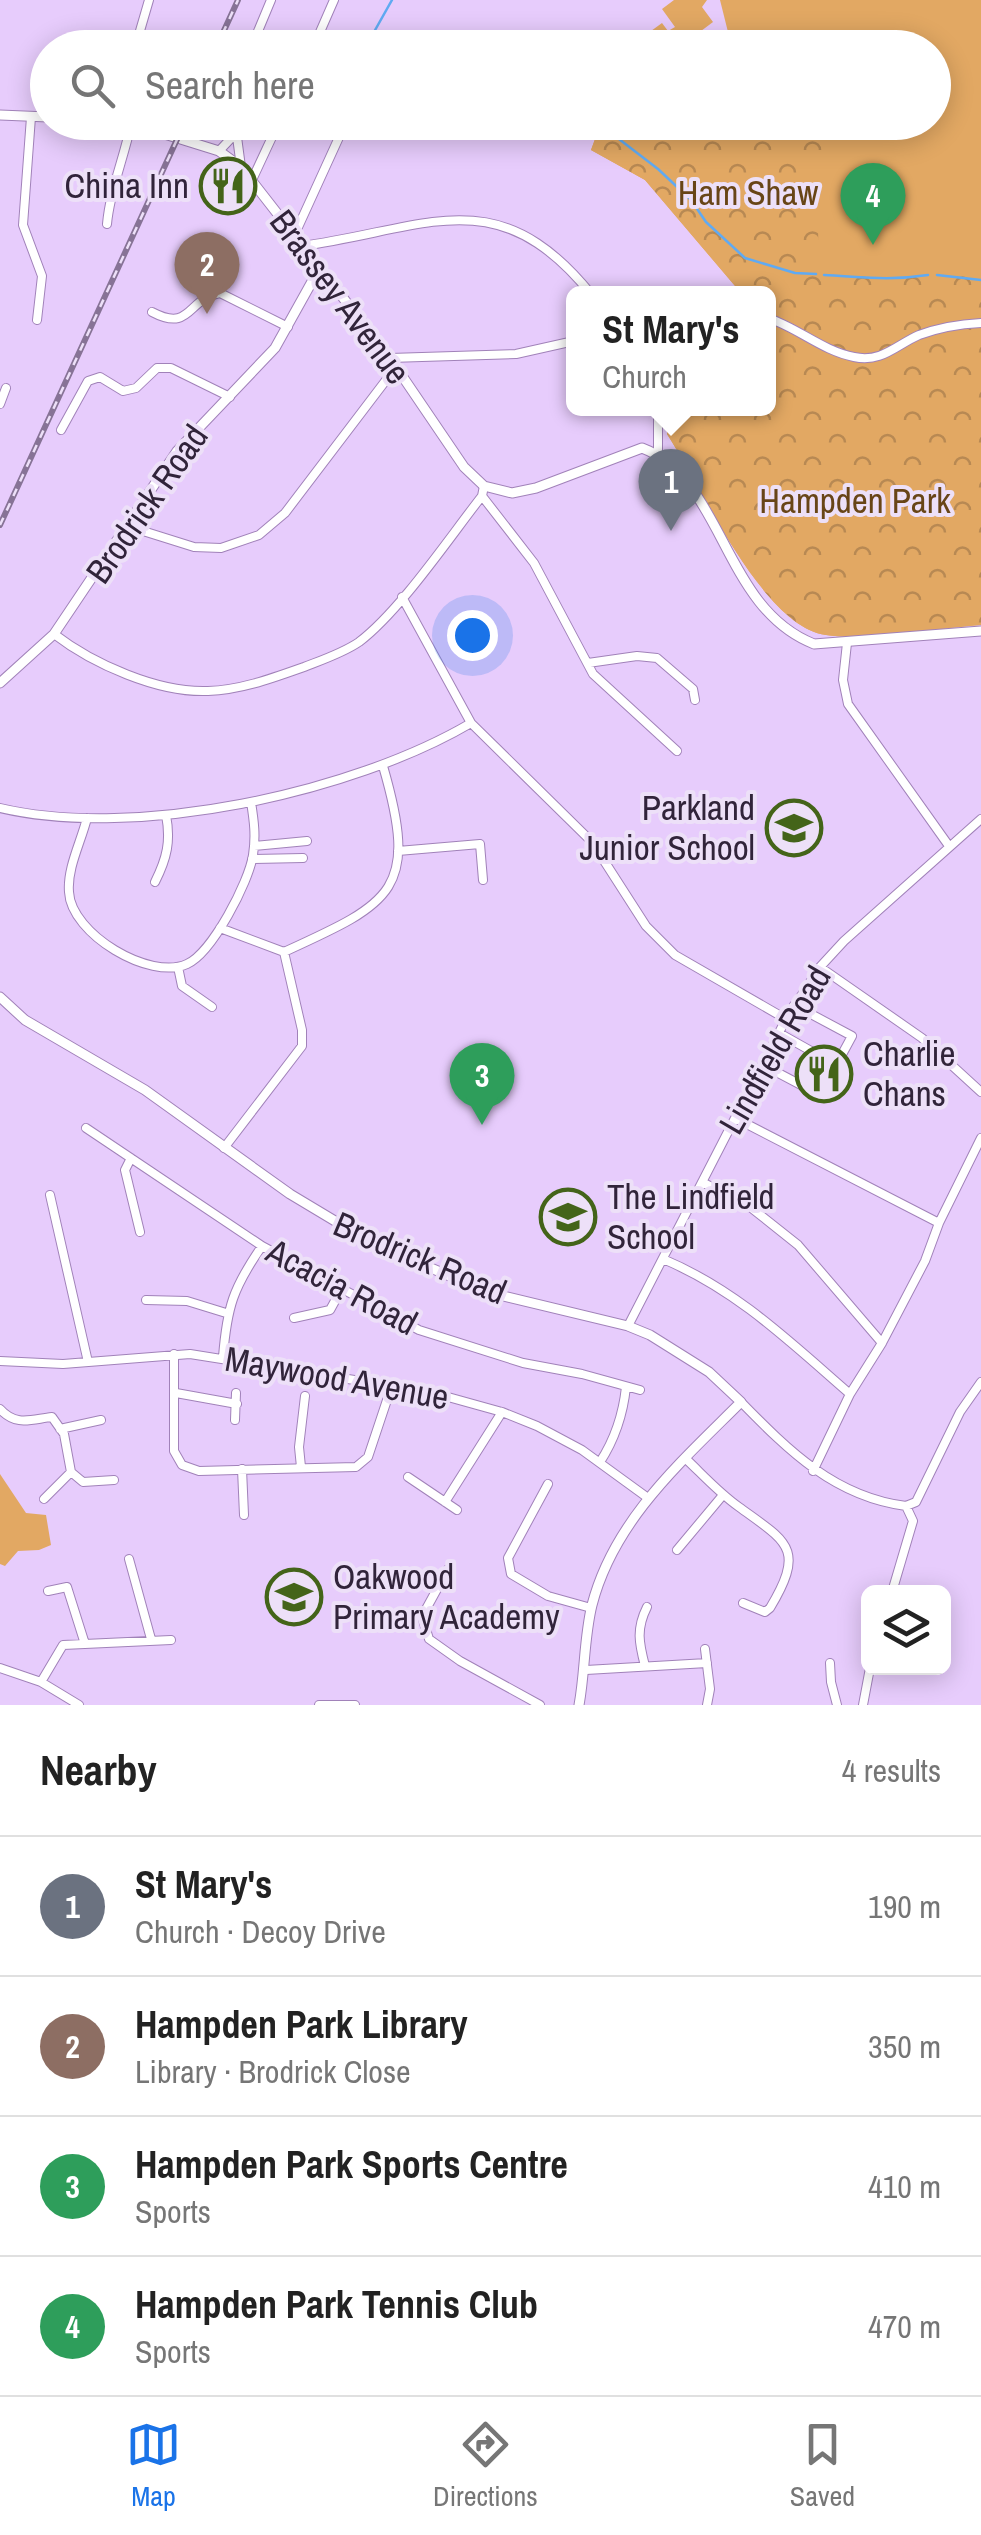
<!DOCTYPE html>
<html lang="en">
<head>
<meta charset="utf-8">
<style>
  :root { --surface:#fff; --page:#f2f2f2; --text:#222; --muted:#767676; --line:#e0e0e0; --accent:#1a73e8 }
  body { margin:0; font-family:"Archivo Narrow",sans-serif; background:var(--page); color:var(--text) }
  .controls { position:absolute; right:30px; bottom:30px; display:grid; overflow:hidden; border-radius:15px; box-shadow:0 5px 25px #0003 }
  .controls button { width:90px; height:90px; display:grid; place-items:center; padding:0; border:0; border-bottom:2px solid var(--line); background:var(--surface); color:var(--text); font:50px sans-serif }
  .you { position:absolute; left:472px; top:635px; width:35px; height:35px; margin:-25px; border:8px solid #fff; border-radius:50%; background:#1a73e8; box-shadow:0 0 0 15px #1a73e833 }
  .badge { display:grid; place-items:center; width:65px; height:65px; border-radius:50%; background:var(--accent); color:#fff; font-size:32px; font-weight:700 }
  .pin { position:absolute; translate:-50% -82px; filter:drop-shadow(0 2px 5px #0008) }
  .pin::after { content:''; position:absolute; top:52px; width:35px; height:30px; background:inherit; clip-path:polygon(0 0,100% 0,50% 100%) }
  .popup { position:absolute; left:566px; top:286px; width:210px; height:130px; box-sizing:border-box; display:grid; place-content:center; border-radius:15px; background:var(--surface); filter:drop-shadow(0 2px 8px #0005); font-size:32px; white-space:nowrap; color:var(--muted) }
  .popup b { font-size:38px; color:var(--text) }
  .popup::after { content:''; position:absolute; left:50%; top:100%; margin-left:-20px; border:20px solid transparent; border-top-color:var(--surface) }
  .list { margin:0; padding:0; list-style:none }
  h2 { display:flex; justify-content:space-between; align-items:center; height:130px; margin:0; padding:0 40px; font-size:42px }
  h2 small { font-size:32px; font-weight:400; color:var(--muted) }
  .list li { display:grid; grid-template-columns:65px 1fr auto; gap:30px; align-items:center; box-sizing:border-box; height:140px; padding:0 40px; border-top:2px solid var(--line) }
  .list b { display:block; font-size:38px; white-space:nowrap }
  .list p { margin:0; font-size:32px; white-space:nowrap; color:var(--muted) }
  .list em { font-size:32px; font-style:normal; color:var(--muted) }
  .icon { flex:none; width:55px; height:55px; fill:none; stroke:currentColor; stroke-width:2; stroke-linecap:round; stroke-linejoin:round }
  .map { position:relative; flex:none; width:981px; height:1705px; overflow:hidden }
  .search { position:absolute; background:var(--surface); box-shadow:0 5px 25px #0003; left:30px; right:30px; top:30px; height:110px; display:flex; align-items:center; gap:25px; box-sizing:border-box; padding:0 35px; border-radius:55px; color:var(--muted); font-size:38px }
  .sheet { height:690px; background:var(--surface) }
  nav { display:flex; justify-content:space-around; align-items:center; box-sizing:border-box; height:140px; border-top:2px solid var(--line); background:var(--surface); font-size:28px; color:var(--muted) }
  nav a { display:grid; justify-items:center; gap:5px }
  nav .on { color:var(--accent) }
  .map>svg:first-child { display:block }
</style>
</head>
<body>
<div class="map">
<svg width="981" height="1705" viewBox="0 0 981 1705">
  <defs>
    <pattern id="forest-crowns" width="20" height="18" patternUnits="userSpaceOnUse" patternTransform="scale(2.5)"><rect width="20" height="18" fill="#e2a863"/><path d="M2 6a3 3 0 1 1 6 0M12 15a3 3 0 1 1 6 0" fill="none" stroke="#b88953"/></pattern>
  </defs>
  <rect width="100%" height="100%" fill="#e7ccfc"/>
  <path fill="#e2a863" d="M 674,0 L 707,0 L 702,7 L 713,22 L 681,46 L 674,38 L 661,47 L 629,47 L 662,23 L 668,31 L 675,27 L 662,9 Z
    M 720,0 L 981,0 L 981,625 C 937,628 868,641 826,635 C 762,626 701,486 667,434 L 667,409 L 768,408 L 768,294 L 741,293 L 645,180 L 591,150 L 601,123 L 934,122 L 934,48 L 706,47 L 729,36 Z
    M 0,1474 L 26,1513 L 46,1515 L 51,1545 L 39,1550 L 18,1551 L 5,1566 L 0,1564 Z"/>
  <path fill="url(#forest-crowns)" d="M 729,36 L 775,47 L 776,47 L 706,47 Z
    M 601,123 L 836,123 C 820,178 815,215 820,273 L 981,267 L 981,625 C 937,628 868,641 826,635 C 762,626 701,486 667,434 L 667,409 L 768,408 L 768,294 L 741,293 L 645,180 L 591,150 Z"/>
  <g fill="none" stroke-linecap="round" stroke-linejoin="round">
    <path stroke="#60aaf2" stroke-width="2.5" d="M 365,48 L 392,0
      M 555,124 L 587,133 L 615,136 L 658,169 L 691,200 L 706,222 L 745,258 L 795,273 L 816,274
      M 824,275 C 864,277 888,281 928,275
      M 937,275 L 981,280"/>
    <g stroke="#a182b9" stroke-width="10">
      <path id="minor" d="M 135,48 L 149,0
        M 251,48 L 271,0
        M 313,48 L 334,0
        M 31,117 L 23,225 L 42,276 L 37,320
        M 235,122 L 241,167
        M 219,151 L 236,133
        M 252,180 L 279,122
        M 107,224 C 110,190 124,158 131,124
        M 294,236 L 346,122
        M 301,246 C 425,230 496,177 591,294
        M 152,312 C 192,333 187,298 220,293 L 288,327
        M 768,318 C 798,328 823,351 854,357 C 882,363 896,345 919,335 C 938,328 961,324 981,323
        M 390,358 L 516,354 L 574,341
        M 0,404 L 6,388
        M 658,408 L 658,454
        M 61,430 L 88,381 L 100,377 L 123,391 L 136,388 L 157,368 L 171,368 L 230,397
        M 482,496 L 534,563 L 593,674 L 677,751
        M 127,526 L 194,547 L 221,548 L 259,535 L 285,513 L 396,367
        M 402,597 L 471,723 L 592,842 L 646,926 L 675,955 L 786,1019
        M 54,634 C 93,664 158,693 208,691 C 241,690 273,678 304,667 C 322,660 343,653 359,642 C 400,611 449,538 482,496 L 484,486
        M 847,643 L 843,680 L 848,704 L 949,846
        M 588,663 L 637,656 L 657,658 L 693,689 L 695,700
        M 0,808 C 136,840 352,793 471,723
        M 87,818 C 81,842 67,868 69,892 C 71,934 150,981 187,964 C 212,953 249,882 253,855 C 256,836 254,821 251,802
        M 254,846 L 307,841
        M 398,851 L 480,844 L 483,880
        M 252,859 L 303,858
        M 155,882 C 167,858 171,841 166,815
        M 220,928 L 284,952 C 394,902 419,890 383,766
        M 178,967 L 182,986 L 212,1007
        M 820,967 L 922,1038 L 981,1092
        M 779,1033 L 836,1065
        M 763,1065 L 820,1095 L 852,1036 L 794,1005
        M 735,1118 L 939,1223
        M 86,1128 L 262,1246 L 419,1330 L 523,1363 L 582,1374 L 640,1390
        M 224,1148 L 302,1046 L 302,1030 L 284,952
        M 131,1158 L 125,1170 L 140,1232
        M 702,1182 L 749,1206 L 798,1245 L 882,1343
        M 50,1195 L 88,1362
        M 663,1259 C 737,1290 790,1342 850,1394
        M 146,1300 L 187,1301 L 226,1313
        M 294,1318 L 330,1310 L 341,1290
        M 628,1326 L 786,1019 L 820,967 L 844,941 L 981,819
        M 174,1354 L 174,1451 L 182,1465 L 199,1471 L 356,1467 L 368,1457 L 392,1385
        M 223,1357 C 227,1307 233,1288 262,1246
        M 0,1361 L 63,1364 L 190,1354 L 430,1392 L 502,1412 L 537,1426 L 582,1450 L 648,1498
        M 176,1393 L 237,1404
        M 741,1402 C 789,1451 835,1497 906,1506
        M 0,1409 C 16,1427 32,1419 52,1417 L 64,1434 L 71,1472 L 83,1482 L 114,1480
        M 235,1420 L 236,1393
        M 60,1429 L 101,1420
        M 685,1458 C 703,1475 719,1493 739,1507 C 787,1542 806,1548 770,1608 L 765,1612 L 743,1603
        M 600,1462 C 615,1439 623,1415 626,1387
        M 301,1467 L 299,1447 L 305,1396
        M 242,1469 L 244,1515
        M 813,1471 L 850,1394 L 882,1343 L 925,1261 L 939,1223 L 981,1138
        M 408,1477 L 457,1510
        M 548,1484 L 508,1558 L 511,1574 L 548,1596 L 591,1608
        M 44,1499 L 71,1472
        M 445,1502 L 502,1412
        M 906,1506 L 916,1502 L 960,1412 L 981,1382
        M 677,1550 L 723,1495
        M 129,1559 L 151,1639
        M 448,1569 L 425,1611 L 423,1620 L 429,1639 L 460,1661 L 540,1705
        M 48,1591 L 67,1587 L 85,1644
        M 892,1592 L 913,1521 L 906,1506
        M 705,1649 L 710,1689 L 707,1705
        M 830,1663 L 831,1682 L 837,1705
        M 645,1666 C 639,1643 636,1629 647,1607
        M 0,1668 L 41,1682 L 79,1705
        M 586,1670 L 707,1663
        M 41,1682 L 63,1645 L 171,1640
        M 319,1705 L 355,1705
        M 863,1705 L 870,1668"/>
    </g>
    <g stroke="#a182b9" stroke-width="11">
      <path id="tertiary" d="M 0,115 L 48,117
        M 126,122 L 219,151 L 241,167 L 390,358 L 464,467 L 484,486 L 512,493 L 536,488 L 642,448 C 724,479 722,608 814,644 L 981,631
        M 0,683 L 54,634 L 177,451 L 275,348 L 319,269
        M 0,997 L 25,1020 L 145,1090 L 290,1194 L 370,1242 L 487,1292 L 628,1326 L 650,1335 L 709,1372 L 741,1402 C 681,1462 614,1520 592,1605 C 584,1637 585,1673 579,1705"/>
    </g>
    <use href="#minor" stroke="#fff" stroke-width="8"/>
    <use href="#tertiary" stroke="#fff" stroke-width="9"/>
    <g stroke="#877396" stroke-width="6">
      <path id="rail" d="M 216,48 L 238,0
        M 0,525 L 185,122"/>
    </g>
    <use href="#rail" stroke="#ede0f8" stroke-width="2.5" stroke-dasharray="8" stroke-linecap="butt"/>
  </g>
  <defs>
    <g id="restaurant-ring" transform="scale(2.875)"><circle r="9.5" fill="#ede0f8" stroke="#446419" stroke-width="1.5"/><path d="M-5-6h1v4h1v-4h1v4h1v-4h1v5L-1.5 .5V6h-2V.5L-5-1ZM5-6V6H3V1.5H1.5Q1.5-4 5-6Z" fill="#446419"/></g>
    <g id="school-ring" transform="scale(2.875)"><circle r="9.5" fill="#ede0f8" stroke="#446419" stroke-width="1.5"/><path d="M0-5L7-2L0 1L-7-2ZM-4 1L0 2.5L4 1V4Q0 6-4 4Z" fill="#446419"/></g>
  </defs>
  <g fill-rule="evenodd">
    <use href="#restaurant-ring" x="228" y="186"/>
    <use href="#school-ring" x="794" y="828"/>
    <use href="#restaurant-ring" x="824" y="1074"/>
    <use href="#school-ring" x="568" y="1217"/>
    <use href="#school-ring" x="294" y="1597"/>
  </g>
  <g text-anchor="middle" stroke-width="8" stroke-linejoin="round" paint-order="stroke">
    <g font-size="35" fill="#31243a" stroke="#ede0f8" text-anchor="start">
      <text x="189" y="198" text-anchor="end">China Inn</text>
      <text x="755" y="820" text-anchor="end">Parkland<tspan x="755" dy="40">Junior School</tspan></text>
      <text x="863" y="1066">Charlie<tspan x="863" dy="40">Chans</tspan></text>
      <text x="607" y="1209">The Lindfield<tspan x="607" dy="40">School</tspan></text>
      <text x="333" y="1589">Oakwood<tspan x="333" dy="40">Primary Academy</tspan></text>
    </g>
    <g font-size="35" fill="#684517" stroke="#ede0f8">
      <text x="748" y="205">Ham Shaw</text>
      <text x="855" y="513">Hampden Park</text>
    </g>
    <g font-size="35" fill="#31243a" stroke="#ede0f8">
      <text transform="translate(340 297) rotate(53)" y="12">Brassey Avenue</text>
      <text transform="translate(147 504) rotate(-55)" y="12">Brodrick Road</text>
      <text transform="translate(775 1050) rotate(-60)" y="12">Lindfield Road</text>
      <text transform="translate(420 1258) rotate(23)" y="12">Brodrick Road</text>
      <text transform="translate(342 1287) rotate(28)" y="12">Acacia Road</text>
      <text transform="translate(337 1378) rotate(10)" y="12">Maywood Avenue</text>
    </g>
  </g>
</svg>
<div class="controls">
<button><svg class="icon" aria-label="layers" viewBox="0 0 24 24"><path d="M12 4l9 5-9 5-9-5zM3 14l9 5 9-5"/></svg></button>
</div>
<div class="you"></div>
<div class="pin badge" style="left:671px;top:531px;background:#6b7280">1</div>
<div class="popup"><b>St Mary's</b>Church</div>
<div class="pin badge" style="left:207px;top:314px;background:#8d6e63">2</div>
<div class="pin badge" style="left:482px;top:1125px;background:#2e9e5b">3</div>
<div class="pin badge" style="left:873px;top:245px;background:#2e9e5b">4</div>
<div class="search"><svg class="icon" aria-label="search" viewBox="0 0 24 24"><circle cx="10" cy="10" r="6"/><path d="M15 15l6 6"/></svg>Search here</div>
</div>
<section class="sheet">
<h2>Nearby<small>4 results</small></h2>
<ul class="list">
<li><span class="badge" style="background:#6b7280">1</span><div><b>St Mary's</b><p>Church · Decoy Drive</p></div><em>190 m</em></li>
<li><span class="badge" style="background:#8d6e63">2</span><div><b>Hampden Park Library</b><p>Library · Brodrick Close</p></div><em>350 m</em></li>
<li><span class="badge" style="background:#2e9e5b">3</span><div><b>Hampden Park Sports Centre</b><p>Sports</p></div><em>410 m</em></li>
<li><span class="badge" style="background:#2e9e5b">4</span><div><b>Hampden Park Tennis Club</b><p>Sports</p></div><em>470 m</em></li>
</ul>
</section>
<nav>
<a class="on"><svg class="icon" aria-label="map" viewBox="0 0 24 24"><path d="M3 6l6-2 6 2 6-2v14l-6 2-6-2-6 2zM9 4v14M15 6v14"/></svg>Map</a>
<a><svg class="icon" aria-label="directions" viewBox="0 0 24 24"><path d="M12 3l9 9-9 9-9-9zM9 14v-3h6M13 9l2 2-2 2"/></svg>Directions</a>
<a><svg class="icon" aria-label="saved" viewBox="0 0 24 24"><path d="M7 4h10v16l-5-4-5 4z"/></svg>Saved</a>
</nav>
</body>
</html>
